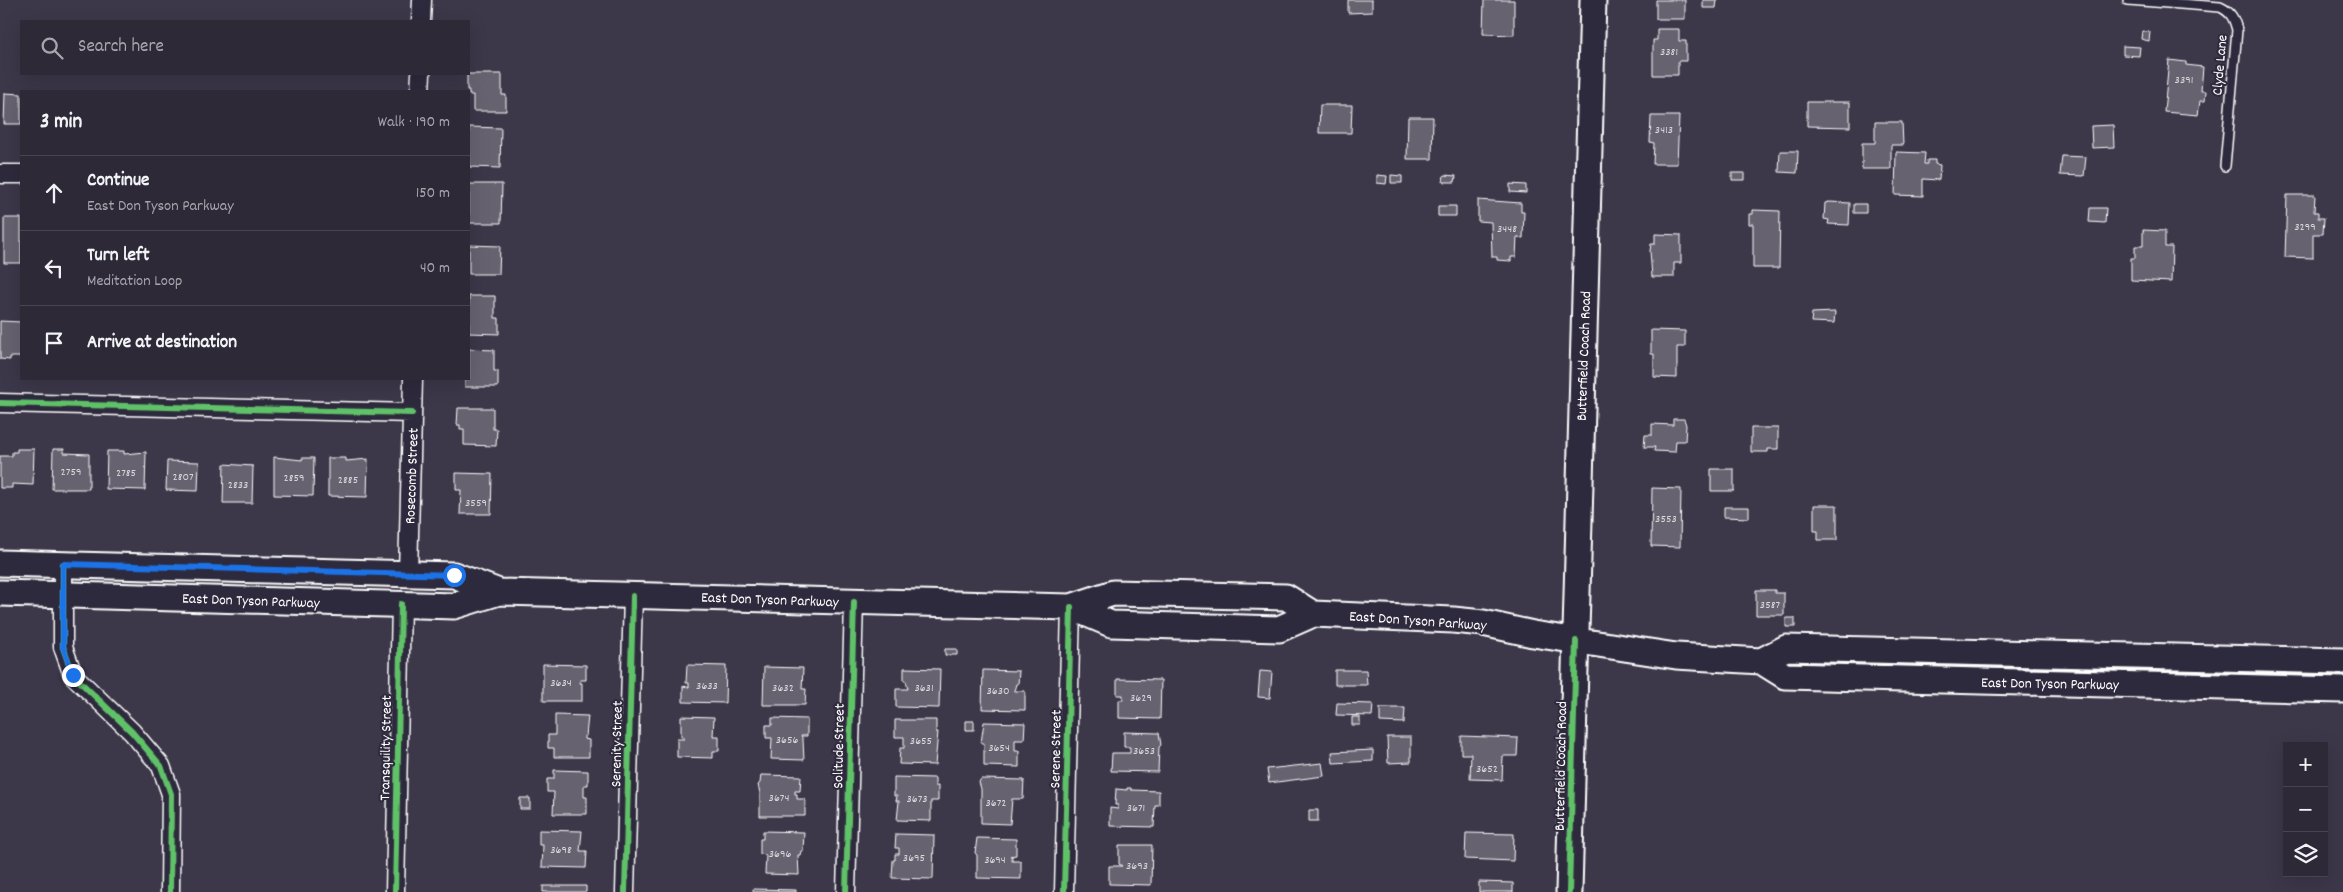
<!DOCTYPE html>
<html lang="en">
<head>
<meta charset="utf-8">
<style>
  :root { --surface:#2d2937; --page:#393542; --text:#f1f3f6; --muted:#a7a6ad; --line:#484552 }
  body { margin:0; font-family:Dekko,sans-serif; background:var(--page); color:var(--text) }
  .controls { position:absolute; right:15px; bottom:15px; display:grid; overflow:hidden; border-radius:0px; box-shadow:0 5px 20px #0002 }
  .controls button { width:45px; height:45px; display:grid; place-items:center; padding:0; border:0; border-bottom:1px solid var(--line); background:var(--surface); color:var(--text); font:25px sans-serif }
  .stop { position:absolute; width:15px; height:15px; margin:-11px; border:4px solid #1a73e8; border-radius:50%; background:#fff }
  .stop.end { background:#1a73e8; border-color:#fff; box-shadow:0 1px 5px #0008 }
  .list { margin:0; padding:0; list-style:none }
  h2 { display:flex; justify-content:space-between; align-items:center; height:65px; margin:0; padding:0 20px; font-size:21px }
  h2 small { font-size:16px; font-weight:400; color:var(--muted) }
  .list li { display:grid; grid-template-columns:32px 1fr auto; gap:15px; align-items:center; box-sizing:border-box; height:75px; padding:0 20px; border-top:1px solid var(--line) }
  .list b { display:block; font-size:19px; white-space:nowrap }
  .list p { margin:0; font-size:16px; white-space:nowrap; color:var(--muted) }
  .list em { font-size:16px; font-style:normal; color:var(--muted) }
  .icon { flex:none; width:28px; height:28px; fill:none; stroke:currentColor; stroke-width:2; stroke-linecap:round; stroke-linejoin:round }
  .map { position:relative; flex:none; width:2343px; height:892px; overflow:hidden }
  .search { position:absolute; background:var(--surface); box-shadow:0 5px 20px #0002; left:20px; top:20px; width:450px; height:55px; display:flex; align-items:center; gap:12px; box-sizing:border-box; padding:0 18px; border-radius:0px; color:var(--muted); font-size:19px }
  .panel { position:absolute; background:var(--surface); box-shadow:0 5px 20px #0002; left:20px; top:90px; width:450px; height:290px; border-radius:0px }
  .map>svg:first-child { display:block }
</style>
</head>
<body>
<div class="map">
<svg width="2343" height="892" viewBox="0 0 2343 892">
  <rect width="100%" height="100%" fill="#3c3749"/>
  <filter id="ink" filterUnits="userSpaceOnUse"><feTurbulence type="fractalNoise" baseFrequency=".02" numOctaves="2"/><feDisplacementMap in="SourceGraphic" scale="10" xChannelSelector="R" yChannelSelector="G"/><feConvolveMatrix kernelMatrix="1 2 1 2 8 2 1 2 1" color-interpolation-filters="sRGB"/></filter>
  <g filter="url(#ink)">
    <path fill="#666270" stroke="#fff" d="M 1348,0 L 1372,0 L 1372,12 L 1348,13 Z
      M 1484,0 L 1514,0 L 1514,35 L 1483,34 Z
      M 1656,0 L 1685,0 L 1685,19 L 1656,19 Z
      M 1703,0 L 1717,0 L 1716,8 L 1703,8 Z
      M 1657,29 L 1679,29 L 1679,41 L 1686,41 L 1686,61 L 1678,61 L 1678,75 L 1653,75 L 1653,40 L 1657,40 Z
      M 2142,31 L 2150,32 L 2149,41 L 2141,39 Z
      M 2123,46 L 2140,47 L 2139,56 L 2123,55 Z
      M 2169,60 L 2186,62 L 2186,65 L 2203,67 L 2201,91 L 2206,91 L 2205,101 L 2200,101 L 2198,115 L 2164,112 Z
      M 467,74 L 502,74 L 502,95 L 506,95 L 506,111 L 473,111 L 473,95 L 469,95 L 469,90 L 467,90 Z
      M 5,93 L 21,94 L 21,124 L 4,124 Z
      M 1807,102 L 1850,102 L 1850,127 L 1807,126 Z
      M 1320,105 L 1352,105 L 1351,133 L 1319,133 Z
      M 1651,116 L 1679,116 L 1677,164 L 1653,164 L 1654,143 L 1650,142 Z
      M 1408,117 L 1433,117 L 1432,159 L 1407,159 Z
      M 1875,122 L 1902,122 L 1903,145 L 1891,145 L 1891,169 L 1862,169 L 1862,143 L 1875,143 Z
      M 2113,125 L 2114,147 L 2092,148 L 2091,126 Z
      M 469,127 L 501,128 L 500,168 L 470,167 Z
      M 1780,151 L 1798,151 L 1797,173 L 1779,172 Z
      M 1896,152 L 1925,153 L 1924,164 L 1927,164 L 1927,160 L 1935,160 L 1935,164 L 1940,165 L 1939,180 L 1923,179 L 1923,196 L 1895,195 Z
      M 2062,156 L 2086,157 L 2084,176 L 2060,175 Z
      M 1732,173 L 1745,173 L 1745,180 L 1732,180 Z
      M 1377,175 L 1387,176 L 1386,184 L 1377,183 Z
      M 1391,175 L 1402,176 L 1402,183 L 1391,183 Z
      M 1444,175 L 1456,176 L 1455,182 L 1443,182 Z
      M 469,184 L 502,184 L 501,223 L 469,223 Z
      M 1510,184 L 1526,185 L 1526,193 L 1510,192 Z
      M 2287,195 L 2315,195 L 2314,212 L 2318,212 L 2318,218 L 2324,218 L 2323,234 L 2313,234 L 2313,258 L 2285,257 Z
      M 1478,200 L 1521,203 L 1521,212 L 1524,212 L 1523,238 L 1517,237 L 1516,257 L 1511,257 L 1511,261 L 1497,260 L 1497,257 L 1492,257 L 1491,222 L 1478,221 Z
      M 1829,202 L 1850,203 L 1849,225 L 1828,224 L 1829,220 L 1824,219 L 1825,203 Z
      M 1854,204 L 1866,204 L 1866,213 L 1854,213 Z
      M 1438,206 L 1456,206 L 1456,216 L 1438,216 Z
      M 2090,208 L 2106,208 L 2105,223 L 2089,222 Z
      M 1753,210 L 1780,211 L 1779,268 L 1753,268 L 1753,224 L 1749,224 L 1749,214 L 1753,214 Z
      M 4,218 L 21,218 L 21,263 L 4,263 Z
      M 2143,230 L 2165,231 L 2165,247 L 2172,247 L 2171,282 L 2131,280 L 2131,258 L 2135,258 L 2135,246 L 2143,246 Z
      M 1655,234 L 1681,235 L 1681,263 L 1674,263 L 1674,277 L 1652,277 L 1650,251 L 1651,244 L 1655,244 Z
      M 469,245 L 500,246 L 499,274 L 469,274 Z
      M 469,296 L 495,296 L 495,318 L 499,318 L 499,334 L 469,333 Z
      M 1835,312 L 1834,323 L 1811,322 L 1812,313 Z
      M 0,321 L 21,322 L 21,360 L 20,357 L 10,357 L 10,360 L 0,359 Z
      M 1651,330 L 1685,331 L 1685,347 L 1677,347 L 1677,378 L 1654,377 L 1654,354 L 1651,354 Z
      M 469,349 L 494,350 L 494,371 L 498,371 L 498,387 L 465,387 L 465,379 L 469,379 Z
      M 458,408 L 493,408 L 493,429 L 497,429 L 496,446 L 464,445 L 464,429 L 460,429 L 460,425 L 457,425 Z
      M 1673,419 L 1684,419 L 1686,425 L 1685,441 L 1676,441 L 1675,452 L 1654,451 L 1655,447 L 1644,447 L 1645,435 L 1652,435 L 1652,424 L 1673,425 Z
      M 1751,428 L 1778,428 L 1778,449 L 1768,449 L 1768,452 L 1751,452 Z
      M 17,449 L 34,449 L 33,485 L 12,484 L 12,488 L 0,488 L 0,456 L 12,456 L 12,452 L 17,452 Z
      M 53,449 L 64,449 L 64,453 L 89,454 L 89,489 L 52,489 Z
      M 107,451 L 124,451 L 124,454 L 146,452 L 145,490 L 106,489 Z
      M 274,457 L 302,460 L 302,458 L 314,458 L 313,496 L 274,495 Z
      M 328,458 L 346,458 L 346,461 L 368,459 L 367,497 L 328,496 Z
      M 167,461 L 199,462 L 198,491 L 166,490 Z
      M 224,464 L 253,466 L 252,503 L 223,503 Z
      M 1711,469 L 1734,469 L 1734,491 L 1711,491 Z
      M 456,473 L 492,474 L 491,514 L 460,514 L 461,490 L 456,490 Z
      M 1652,488 L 1681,489 L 1680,547 L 1651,546 Z
      M 1814,505 L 1837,505 L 1837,540 L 1818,540 L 1818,531 L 1814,531 Z
      M 1724,507 L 1749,507 L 1749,518 L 1724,517 Z
      M 1756,590 L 1775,590 L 1775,593 L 1784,593 L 1784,615 L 1756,615 Z
      M 1786,618 L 1795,618 L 1795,627 L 1786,627 Z
      M 945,649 L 957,649 L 957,655 L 945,655 Z
      M 543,664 L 586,665 L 586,680 L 580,680 L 580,683 L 582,683 L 582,701 L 543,701 Z
      M 687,665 L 726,666 L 725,703 L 683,702 L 683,686 L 689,687 L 689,683 L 686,683 Z
      M 764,667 L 803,668 L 802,689 L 806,689 L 805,705 L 763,705 Z
      M 904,668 L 940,669 L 939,708 L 896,707 L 896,689 L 908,689 L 906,681 L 904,681 Z
      M 983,670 L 1019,671 L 1018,684 L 1016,684 L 1014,691 L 1025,691 L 1025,710 L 982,709 Z
      M 1335,670 L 1366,670 L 1367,685 L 1335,685 Z
      M 1260,671 L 1272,672 L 1270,698 L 1258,697 Z
      M 1117,679 L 1161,680 L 1160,719 L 1119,718 L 1119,700 L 1123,700 L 1123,695 L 1117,695 Z
      M 1337,703 L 1373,704 L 1372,716 L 1336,715 Z
      M 1380,708 L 1405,708 L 1404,723 L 1380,722 Z
      M 555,715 L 588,716 L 586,736 L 584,736 L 584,739 L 589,740 L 589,757 L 554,757 L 554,748 L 548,748 L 548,735 L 555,735 Z
      M 681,716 L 714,717 L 713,736 L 719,736 L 719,751 L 713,751 L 713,758 L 677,757 L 677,739 L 684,739 L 684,737 L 681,737 Z
      M 1352,717 L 1360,717 L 1360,725 L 1352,725 Z
      M 772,718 L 807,719 L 807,736 L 801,736 L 803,740 L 804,760 L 771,759 L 772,738 L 766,738 L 766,725 L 772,725 Z
      M 895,720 L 936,720 L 936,732 L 938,732 L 935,765 L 899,764 L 900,748 L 904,748 L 904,737 L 895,737 Z
      M 966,721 L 974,721 L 974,730 L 966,730 Z
      M 984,722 L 1025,723 L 1024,740 L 1015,740 L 1015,751 L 1019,751 L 1019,767 L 984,766 L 984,743 L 981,743 Z
      M 1124,732 L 1159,733 L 1161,745 L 1159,747 L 1158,772 L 1111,771 L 1112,753 L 1130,753 L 1130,747 L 1124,747 Z
      M 1461,736 L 1518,738 L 1517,756 L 1503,756 L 1502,780 L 1470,779 L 1471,754 L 1461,754 Z
      M 1387,737 L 1411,737 L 1411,762 L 1388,763 Z
      M 1373,750 L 1373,761 L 1333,763 L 1332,752 Z
      M 1322,763 L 1324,776 L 1269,783 L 1267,769 Z
      M 554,770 L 588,771 L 588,785 L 584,785 L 584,797 L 587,797 L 587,814 L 553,814 L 554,792 L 547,792 L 547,779 L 554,779 Z
      M 761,775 L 801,776 L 800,791 L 795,791 L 795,794 L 797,794 L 797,799 L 805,799 L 805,816 L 760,816 L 760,793 L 758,785 L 760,783 Z
      M 894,777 L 935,778 L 935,786 L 938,786 L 938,801 L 931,801 L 931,821 L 897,820 L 899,801 L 896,801 L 897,796 L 894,796 Z
      M 981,779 L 1024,780 L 1023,799 L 1012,799 L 1010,824 L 981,823 L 981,789 L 979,782 Z
      M 1127,788 L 1131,788 L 1131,790 L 1159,791 L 1159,805 L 1155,805 L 1154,827 L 1110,826 L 1110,808 L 1118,809 L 1118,805 L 1115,805 L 1116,789 L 1127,790 Z
      M 520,798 L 530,798 L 530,809 L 520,809 Z
      M 1309,810 L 1318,810 L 1318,821 L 1309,821 Z
      M 539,830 L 582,831 L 580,851 L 587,851 L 586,868 L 542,867 L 543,845 L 539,845 Z
      M 763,831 L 804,832 L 803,851 L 801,851 L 800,855 L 798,855 L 799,875 L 765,874 L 766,855 L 760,854 L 760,839 L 763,839 Z
      M 1466,833 L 1514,834 L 1513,861 L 1465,859 Z
      M 896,834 L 934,835 L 933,879 L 892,878 L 893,860 L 895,860 L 895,854 L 899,854 L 899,848 L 895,848 Z
      M 977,838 L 1016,839 L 1016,855 L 1010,856 L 1012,856 L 1012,861 L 1021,861 L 1021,879 L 977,878 L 977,855 L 975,853 Z
      M 1119,845 L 1152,845 L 1151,885 L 1109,884 L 1109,866 L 1122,866 L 1119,864 Z
      M 1479,882 L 1513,883 L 1513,892 L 1479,892 Z
      M 543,886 L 586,886 L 586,892 L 543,892 Z
      M 753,889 L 796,890 L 796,892 L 753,892 Z"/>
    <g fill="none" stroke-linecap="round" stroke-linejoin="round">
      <g stroke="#fff" stroke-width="12">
        <path id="lane" d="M 2128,0 L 2220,7 C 2231,12 2234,18 2237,30 L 2225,166"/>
      </g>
      <g stroke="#fff" stroke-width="21">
        <path id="street" d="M 421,21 L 422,0
          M 420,91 L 421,74
          M 0,174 L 21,174
          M 0,403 L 412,413
          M 63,565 L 63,647 L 73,675 L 132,732 L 161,766 L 171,794 L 170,892
          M 408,574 L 413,379
          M 395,892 L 401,604
          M 625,892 L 633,596
          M 846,892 L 854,602
          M 1064,892 L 1071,607"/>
      </g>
      <g stroke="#fff" stroke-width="29">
        <path id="secondary" d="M 0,563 L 454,575 L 499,592
          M 0,593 L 454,606 L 499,592 L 1071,607 L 1113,593 L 1286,597 L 1313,614
          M 1071,607 L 1111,624 L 1279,629 L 1313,614 L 1453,620 L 1483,623 L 1533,634 L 1676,656 L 1761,661 L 1785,676 L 2343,690
          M 1761,661 L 1786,648 L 2343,661
          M 1569,892 L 1593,0"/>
      </g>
      <use href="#lane" stroke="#2f2a3d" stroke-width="9"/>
      <use href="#street" stroke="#2f2a3d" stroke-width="18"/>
      <use href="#secondary" stroke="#2f2a3d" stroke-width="25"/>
      <g stroke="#2f2a3d" stroke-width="9">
        <path id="cycleway" d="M 0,403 L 412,413
          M 63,565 L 63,647 L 73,675 L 132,732 L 161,766 L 171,794 L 170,892
          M 395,892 L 401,604
          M 625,892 L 633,596
          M 846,892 L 854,602
          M 1064,892 L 1071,607
          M 1569,892 L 1576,641"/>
      </g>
      <use href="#cycleway" stroke="#61c268" stroke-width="6"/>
    </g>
  </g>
  <g fill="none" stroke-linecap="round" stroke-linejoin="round" filter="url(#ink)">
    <path stroke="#1a73e8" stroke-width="6" d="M 73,675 L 63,647 L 63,564 L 454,575"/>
  </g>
  <g text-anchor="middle" stroke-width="4" stroke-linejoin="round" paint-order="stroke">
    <g font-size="12" fill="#d9d8db">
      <text x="1669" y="55">3381</text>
      <text x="2184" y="83">3391</text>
      <text x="1664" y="133">3413</text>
      <text x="2305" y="230">3299</text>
      <text x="1507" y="232">3448</text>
      <text x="71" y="475">2759</text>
      <text x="126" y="476">2785</text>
      <text x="183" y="480">2807</text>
      <text x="294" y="481">2859</text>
      <text x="348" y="483">2885</text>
      <text x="238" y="488">2833</text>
      <text x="476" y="506">3559</text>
      <text x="1666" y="522">3553</text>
      <text x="1770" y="608">3587</text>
      <text x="561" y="686">3634</text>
      <text x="707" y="689">3633</text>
      <text x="783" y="691">3632</text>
      <text x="924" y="691">3631</text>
      <text x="998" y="694">3630</text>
      <text x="1141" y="701">3629</text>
      <text x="787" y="743">3656</text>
      <text x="921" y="744">3655</text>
      <text x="999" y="751">3654</text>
      <text x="1144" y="754">3653</text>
      <text x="1487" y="772">3652</text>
      <text x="779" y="801">3674</text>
      <text x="917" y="802">3673</text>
      <text x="996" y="806">3672</text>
      <text x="1136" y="811">3671</text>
      <text x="561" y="853">3698</text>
      <text x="780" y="857">3696</text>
      <text x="914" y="861">3695</text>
      <text x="995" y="863">3694</text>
      <text x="1137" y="869">3693</text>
    </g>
    <g font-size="15" fill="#fff" stroke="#2f2a3d">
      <text transform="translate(2219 65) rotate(-85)" y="5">Clyde Lane</text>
      <text transform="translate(1583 356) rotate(-88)" y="5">Butterfield Coach Road</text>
      <text transform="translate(411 476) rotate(-88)" y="5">Rosecomb Street</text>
      <text transform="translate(770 599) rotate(2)" y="5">East Don Tyson Parkway</text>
      <text transform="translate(251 600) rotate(2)" y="5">East Don Tyson Parkway</text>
      <text transform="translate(1418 620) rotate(4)" y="5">East Don Tyson Parkway</text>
      <text transform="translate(2050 683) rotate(1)" y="5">East Don Tyson Parkway</text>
      <text transform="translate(616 744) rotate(-89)" y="5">Serenity Street</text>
      <text transform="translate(838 746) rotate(-89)" y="5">Solitude Street</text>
      <text transform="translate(385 748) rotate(-89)" y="5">Transquility Street</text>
      <text transform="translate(1055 749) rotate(-89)" y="5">Serene Street</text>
      <text transform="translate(1560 766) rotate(-89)" y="5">Butterfield Coach Road</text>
    </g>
  </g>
</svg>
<div class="controls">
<button>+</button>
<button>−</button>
<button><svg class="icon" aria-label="layers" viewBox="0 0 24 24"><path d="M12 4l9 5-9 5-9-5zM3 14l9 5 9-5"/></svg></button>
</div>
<div class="stop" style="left:454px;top:575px"></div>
<div class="stop end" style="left:73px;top:675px"></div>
<div class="search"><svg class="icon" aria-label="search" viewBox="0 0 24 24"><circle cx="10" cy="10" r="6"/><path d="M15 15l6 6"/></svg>Search here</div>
<section class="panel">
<h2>3 min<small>Walk · 190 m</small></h2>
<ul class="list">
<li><svg class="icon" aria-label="ahead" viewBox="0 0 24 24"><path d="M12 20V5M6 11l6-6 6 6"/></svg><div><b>Continue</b><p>East Don Tyson Parkway</p></div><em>150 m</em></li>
<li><svg class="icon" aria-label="left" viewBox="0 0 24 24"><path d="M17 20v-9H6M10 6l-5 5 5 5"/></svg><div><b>Turn left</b><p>Meditation Loop</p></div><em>40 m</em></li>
<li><svg class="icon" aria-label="arrive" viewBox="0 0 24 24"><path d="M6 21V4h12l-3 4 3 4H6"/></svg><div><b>Arrive at destination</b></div></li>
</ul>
</section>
</div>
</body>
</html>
